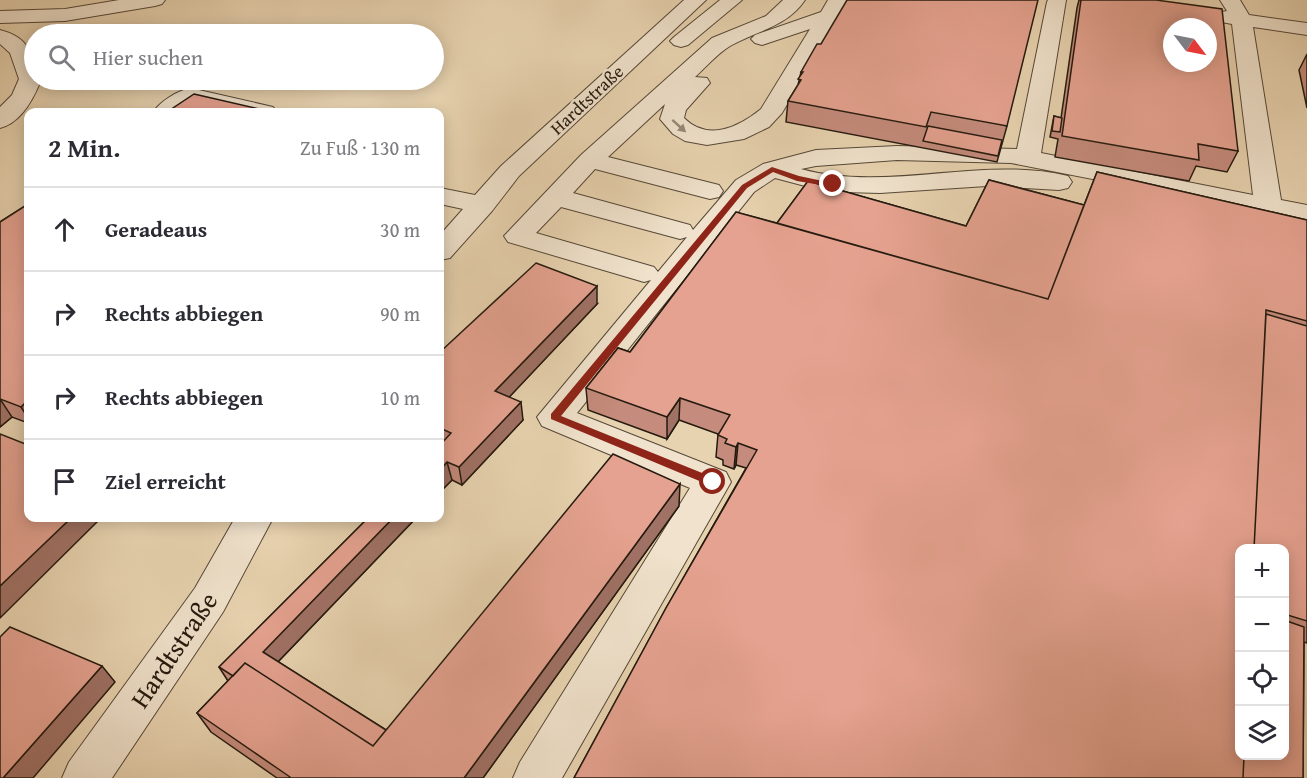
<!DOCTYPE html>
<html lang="de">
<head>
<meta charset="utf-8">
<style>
  :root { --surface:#fff; --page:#f2f2f3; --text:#2b2b33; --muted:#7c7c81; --line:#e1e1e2 }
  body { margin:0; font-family:"Gentium Book Plus",serif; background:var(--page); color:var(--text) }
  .controls { position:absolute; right:18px; bottom:18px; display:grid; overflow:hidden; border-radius:12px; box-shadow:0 3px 15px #0003 }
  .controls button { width:54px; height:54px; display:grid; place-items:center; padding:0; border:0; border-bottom:2px solid var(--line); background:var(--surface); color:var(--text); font:30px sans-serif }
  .compass { position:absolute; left:1163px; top:18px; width:54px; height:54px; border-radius:50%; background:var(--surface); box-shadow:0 3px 15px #0003; rotate:122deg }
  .stop { position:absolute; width:18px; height:18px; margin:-14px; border:4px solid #8f2418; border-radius:50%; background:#fff }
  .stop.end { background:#8f2418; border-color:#fff; box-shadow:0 2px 6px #0008 }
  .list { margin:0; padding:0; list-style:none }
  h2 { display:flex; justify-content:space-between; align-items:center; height:78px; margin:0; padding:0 24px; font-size:26px }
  h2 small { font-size:20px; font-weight:400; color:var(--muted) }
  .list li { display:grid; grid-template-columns:39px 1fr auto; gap:18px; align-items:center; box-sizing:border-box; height:84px; padding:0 24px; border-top:2px solid var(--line) }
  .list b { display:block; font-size:22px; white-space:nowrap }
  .list em { font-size:20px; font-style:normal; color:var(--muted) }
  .icon { flex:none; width:33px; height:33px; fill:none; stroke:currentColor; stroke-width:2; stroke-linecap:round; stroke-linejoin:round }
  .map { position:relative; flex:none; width:1307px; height:778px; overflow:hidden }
  .search { position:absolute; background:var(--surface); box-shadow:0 3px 15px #0003; left:24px; top:24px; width:420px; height:66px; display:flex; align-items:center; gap:15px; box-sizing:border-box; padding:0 21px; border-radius:33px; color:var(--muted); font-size:22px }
  .panel { position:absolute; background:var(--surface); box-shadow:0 3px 15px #0003; left:24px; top:108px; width:420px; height:414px; border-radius:12px }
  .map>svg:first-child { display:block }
</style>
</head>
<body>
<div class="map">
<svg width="1307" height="778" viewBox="0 0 1307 778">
  <rect width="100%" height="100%" fill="#e8d3b0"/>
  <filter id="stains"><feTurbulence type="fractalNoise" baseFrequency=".00333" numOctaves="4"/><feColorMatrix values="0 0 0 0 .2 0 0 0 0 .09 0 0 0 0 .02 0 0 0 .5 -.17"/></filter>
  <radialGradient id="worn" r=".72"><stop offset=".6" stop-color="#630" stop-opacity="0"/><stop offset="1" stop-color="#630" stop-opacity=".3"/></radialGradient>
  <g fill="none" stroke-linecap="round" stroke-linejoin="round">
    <g stroke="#564837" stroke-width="2">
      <path id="minor" d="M 119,0 L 165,0 L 162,4 L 155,6 L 65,21 L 0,23 L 0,11 L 65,9 Z
        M 684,0 L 706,0 L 519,176 L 492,211 L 450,258 L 440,260 L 440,235 L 463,209 L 440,204 L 440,188 L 475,195 L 501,166 Z
        M 720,0 L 742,0 L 688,45 L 681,47 L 674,45 L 670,41 L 674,37 Z
        M 783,0 L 805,0 C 787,27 756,31 730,46 C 717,54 706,67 695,77 L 707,78 L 710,83 L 686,110 L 684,118 C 708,142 739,127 761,109 L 810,29 L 762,45 L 755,43 L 751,39 L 755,35 L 821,12 L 828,0 L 848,0 L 782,113 L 769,127 L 744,139 L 707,145 L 685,141 L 673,134 L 660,119 L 665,104 L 608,157 L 719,185 L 723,191 L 719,197 L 710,199 L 595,169 L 573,193 L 690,225 L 693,230 L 736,180 L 763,164 L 816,150 L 897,146 L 1017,149 L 1047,2 L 1048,0 L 1066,0 L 1041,153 L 1253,195 L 1232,24 L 1216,21 L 1213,17 L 1216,13 L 1227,11 L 1220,0 L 1240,0 L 1249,15 L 1307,23 L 1307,35 L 1253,27 L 1281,200 L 1307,205 L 1307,221 L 1011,163 L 897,160 L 816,166 L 801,169 C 888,193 981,155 1068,176 L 1072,182 L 1068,188 L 1059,190 L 987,186 L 880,193 L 844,192 L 809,187 L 775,178 L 754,192 L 577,413 L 726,472 L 731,482 L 562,778 L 513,778 L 520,762 L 690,488 L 542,426 L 537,417 L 651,280 L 644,282 L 634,279 L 508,242 L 504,236 L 581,155 L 712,38 L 766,16 ZM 561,207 L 680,239 L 687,237 L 658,272 L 654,267 L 536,233 Z
        M 0,30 C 28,37 34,53 34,80 L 41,80 C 34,98 21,123 0,128 L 0,107 L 12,95 L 19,79 L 10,53 L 0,44 Z
        M 190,88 L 273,107 L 277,112 L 236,112 L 194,103 L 180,112 L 153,112 C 161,101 177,91 190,88 Z
        M 235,518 L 273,518 L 223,612 L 112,778 L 62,778 L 69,762 L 195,588 Z"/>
    </g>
    <use href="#minor" fill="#f0e2cc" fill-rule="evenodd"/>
  </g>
  <path fill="#c58b7c" stroke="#251a0f" stroke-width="1.5" fill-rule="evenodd" d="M 1079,0 L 1156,0 L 1238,151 L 1227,172 L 1196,166 L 1189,181 L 1055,157 L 1058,139 L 1050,137 L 1054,116 L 1061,118 L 1077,8 Z
    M 1307,54 L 1307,108 L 1299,70 Z
    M 801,72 L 1007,126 L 997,162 L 786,122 L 788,101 L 798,85 Z
    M 1097,172 L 1307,220 L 1307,643 L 1304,642 L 1303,778 L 574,778 L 666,608 L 746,468 L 736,465 L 734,469 L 723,465 L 723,460 L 716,457 L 718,434 L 679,420 L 667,439 L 588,410 L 586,388 L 618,348 L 630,352 L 736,212 L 777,223 L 808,181 L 966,226 L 989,180 L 1084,205 ZM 1239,549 L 1284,549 L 1284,756 L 1239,756 Z
    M 28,204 L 28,423 L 12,417 L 0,427 L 0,222 Z
    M 597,304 L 509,397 L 523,420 L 462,485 L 452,480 L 440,492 L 440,352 Z
    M 679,506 L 483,778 L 277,778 L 211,732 L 197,713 L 228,681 L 219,667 L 368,518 L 416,518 L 278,662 L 386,730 Z"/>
  <path fill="#a07165" stroke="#251a0f" stroke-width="1.5" d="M 597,286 L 597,304 L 498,409 L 495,391 Z
    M 680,398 L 679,420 L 667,439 L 667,417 Z
    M 0,399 L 12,417 L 0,427 Z
    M 28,400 L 28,418 L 21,407 Z
    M 521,402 L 523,420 L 462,485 L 459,467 Z
    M 440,429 L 443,446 L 440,447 Z
    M 738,443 L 736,465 L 734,469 L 736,447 Z
    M 447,462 L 452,480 L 440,492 L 440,470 Z
    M 680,484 L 679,506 L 483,778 L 464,778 Z
    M 71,518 L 101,518 L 0,618 L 0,586 Z
    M 393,518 L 416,518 L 272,668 L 263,652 Z
    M 102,666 L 115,682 L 33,778 L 3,778 Z"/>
  <path fill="#e5a290" stroke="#251a0f" stroke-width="1.5" fill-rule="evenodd" d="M 847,0 L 1038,0 L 1007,126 L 931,112 L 926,127 L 788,101 L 801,80 L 798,79 L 803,72 L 801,72 L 817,44 L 821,44 Z
    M 1081,0 L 1156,0 L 1222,9 L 1238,151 L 1198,144 L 1199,160 L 1062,136 ZM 1172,27 L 1208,27 L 1208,63 L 1172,63 Z
    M 194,94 L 272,112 L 167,112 Z
    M 1054,116 L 1062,118 L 1060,132 L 1052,131 Z
    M 928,126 L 1002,140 L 998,156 L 923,141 Z
    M 1097,172 L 1307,220 L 1307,321 L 1266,310 L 1254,549 L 1239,549 L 1239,756 L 1244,756 L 1243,778 L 574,778 L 666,608 L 757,450 L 738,443 L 736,447 L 725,443 L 727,439 L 718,435 L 730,415 L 680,398 L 667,417 L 586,388 L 618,348 L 630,352 L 736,212 L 1048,299 Z
    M 989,180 L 1084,205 L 1048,299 L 777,223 L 808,181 L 966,226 Z
    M 28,204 L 28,400 L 21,407 L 0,399 L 0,222 Z
    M 536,263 L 597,286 L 495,391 L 521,402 L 459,467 L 447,462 L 440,470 L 440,445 L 451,433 L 440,428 L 440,352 Z
    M 1266,314 L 1307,326 L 1307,621 L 1284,614 L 1284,549 L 1254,549 Z
    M 0,434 L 28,445 L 28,518 L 71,518 L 0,586 Z
    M 613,454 L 680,484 L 464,778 L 289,778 L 290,777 L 197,713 L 245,663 L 373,746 Z
    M 368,518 L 393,518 L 263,652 L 386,730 L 373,746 L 245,663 L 233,676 L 219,667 Z
    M 1284,620 L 1304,627 L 1303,778 L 1243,778 L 1244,756 L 1284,756 Z
    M 10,627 L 102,666 L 3,778 L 0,778 L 0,637 Z"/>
  <defs><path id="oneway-solid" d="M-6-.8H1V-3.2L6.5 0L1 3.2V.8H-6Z" transform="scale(1.5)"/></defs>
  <use fill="#958877" href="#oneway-solid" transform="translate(679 126) rotate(42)"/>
  <path fill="#8f2418" d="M 772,167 L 799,176 L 837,184 L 833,187 L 797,181 L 773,172 L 747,188 L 561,416 L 717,479 L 717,485 L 709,485 L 551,419 L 551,414 L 742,185 Z"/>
  <g text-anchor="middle" stroke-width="5" stroke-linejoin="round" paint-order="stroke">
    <g font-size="18" fill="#251a0f" stroke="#f0e2cc">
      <text transform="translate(587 100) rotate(-43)" y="6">Hardtstraße</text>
    </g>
    <g font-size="26" fill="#251a0f" stroke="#f0e2cc">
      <text transform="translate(174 650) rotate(-56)" y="9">Hardtstraße</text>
    </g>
  </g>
  <rect width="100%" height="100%" filter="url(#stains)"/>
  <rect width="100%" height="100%" fill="url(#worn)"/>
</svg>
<div class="controls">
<button>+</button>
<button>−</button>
<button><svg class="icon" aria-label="locate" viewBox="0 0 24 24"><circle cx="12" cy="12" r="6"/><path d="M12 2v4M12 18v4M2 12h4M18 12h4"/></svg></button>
<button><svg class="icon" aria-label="layers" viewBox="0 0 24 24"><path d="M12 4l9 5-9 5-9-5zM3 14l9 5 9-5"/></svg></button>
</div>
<svg class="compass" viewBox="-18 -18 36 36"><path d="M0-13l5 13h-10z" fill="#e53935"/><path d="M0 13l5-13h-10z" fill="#7c7c81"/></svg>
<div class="stop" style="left:713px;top:482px"></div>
<div class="stop end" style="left:833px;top:184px"></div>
<div class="search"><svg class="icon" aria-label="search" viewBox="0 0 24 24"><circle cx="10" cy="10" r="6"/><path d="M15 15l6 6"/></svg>Hier suchen</div>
<section class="panel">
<h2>2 Min.<small>Zu Fuß · 130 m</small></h2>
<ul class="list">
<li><svg class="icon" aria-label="ahead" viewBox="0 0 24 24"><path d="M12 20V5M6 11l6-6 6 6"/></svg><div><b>Geradeaus</b></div><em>30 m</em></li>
<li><svg class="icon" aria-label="right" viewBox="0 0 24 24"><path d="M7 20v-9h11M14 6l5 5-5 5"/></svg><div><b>Rechts abbiegen</b></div><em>90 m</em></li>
<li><svg class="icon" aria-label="right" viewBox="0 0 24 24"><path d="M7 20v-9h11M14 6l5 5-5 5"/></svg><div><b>Rechts abbiegen</b></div><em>10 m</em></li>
<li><svg class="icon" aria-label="arrive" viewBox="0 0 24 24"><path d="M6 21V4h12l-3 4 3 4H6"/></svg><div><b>Ziel erreicht</b></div></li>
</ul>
</section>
</div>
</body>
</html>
